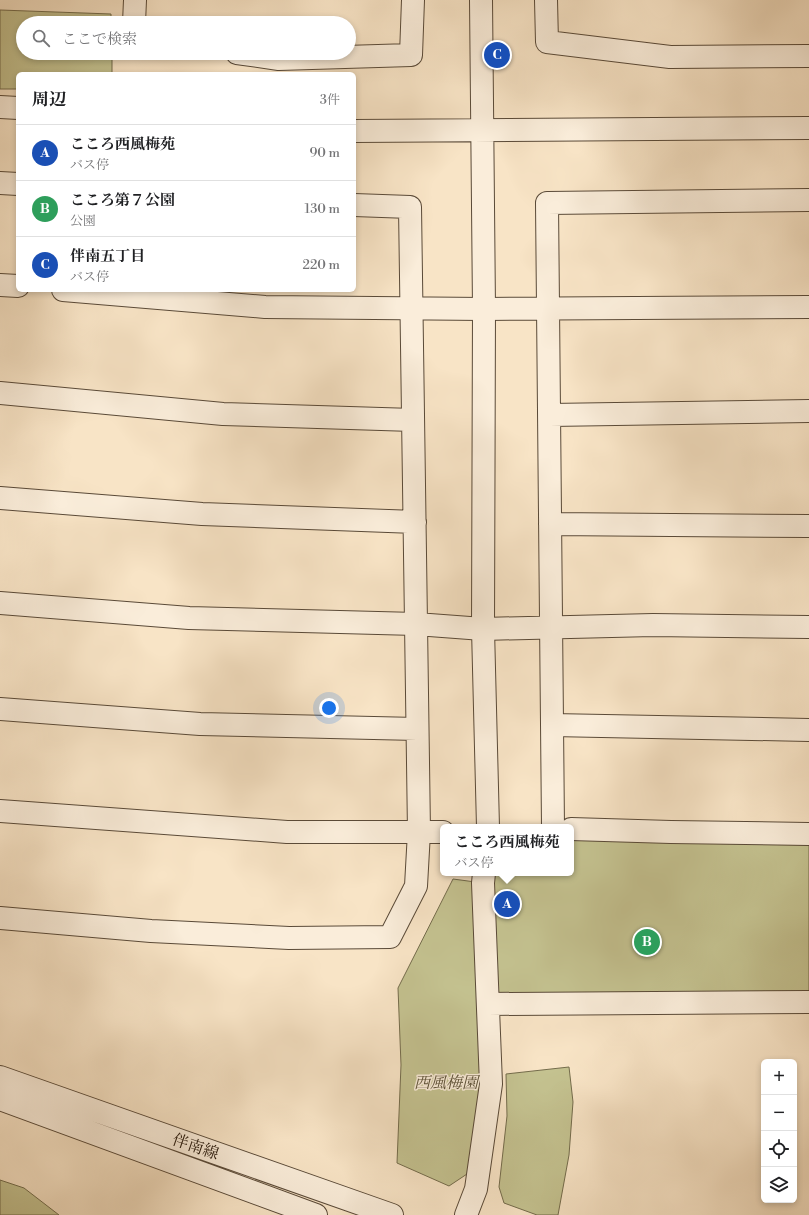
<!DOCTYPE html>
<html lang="ja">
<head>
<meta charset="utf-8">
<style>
  :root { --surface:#fff; --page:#f2f2f2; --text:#202124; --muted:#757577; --line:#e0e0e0; --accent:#8f2418 }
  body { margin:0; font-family:"Libre Bodoni","Noto Serif JP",serif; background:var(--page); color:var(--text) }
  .controls { position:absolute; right:12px; bottom:12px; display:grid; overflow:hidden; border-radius:6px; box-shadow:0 2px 6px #0003 }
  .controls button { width:36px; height:36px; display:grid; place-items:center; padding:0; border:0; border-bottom:1px solid var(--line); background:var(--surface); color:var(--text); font:20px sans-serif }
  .you { position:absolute; left:329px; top:708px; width:14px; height:14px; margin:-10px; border:3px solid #fff; border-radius:50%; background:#1a73e8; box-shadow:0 0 0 6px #1a73e833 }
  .badge { display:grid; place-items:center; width:26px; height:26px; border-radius:50%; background:var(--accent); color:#fff; font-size:13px; font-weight:700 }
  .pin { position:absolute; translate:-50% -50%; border:2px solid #fff; box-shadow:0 1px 4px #0006 }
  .popup { position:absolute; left:440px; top:824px; width:134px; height:52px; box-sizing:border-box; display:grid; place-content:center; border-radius:6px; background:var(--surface); filter:drop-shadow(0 1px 3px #0005); font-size:13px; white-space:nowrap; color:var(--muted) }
  .popup b { font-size:15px; color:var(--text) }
  .popup::after { content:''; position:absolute; left:50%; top:100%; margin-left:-8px; border:8px solid transparent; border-top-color:var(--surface) }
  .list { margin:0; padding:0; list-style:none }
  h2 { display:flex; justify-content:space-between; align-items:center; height:52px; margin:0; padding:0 16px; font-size:17px }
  h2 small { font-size:13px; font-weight:400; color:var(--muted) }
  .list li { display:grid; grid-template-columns:26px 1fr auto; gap:12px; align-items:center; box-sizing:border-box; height:56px; padding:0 16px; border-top:1px solid var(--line) }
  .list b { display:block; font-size:15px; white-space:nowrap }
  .list p { margin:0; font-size:13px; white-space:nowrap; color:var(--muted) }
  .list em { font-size:13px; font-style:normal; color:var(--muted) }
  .icon { flex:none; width:22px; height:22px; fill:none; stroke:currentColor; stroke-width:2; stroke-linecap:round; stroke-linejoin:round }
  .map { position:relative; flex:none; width:809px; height:1215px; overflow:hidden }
  .search { position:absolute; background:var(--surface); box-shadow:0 2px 6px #0003; left:16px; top:16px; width:340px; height:44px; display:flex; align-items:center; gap:10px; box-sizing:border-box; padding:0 14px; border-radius:22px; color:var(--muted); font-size:15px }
  .panel { position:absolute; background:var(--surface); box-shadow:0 2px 6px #0003; left:16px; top:72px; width:340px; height:220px; border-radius:6px }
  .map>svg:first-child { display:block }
</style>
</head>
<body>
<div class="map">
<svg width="809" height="1215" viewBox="0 0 809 1215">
  <rect width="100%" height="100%" fill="#f8e4c6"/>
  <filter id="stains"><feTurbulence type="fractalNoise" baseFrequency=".005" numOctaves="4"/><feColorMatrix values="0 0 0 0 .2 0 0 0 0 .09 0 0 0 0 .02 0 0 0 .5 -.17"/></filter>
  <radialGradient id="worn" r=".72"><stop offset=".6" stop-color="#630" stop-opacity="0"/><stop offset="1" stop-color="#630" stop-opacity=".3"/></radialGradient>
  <path fill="#c4c290" stroke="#746c4c" d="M 0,10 L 111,14 L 111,23 L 23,23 L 23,53 L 112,53 L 112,74 L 18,74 L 18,89 L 0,89 Z
    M 571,832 L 809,834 L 809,1002 L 489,1004 L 479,1166 L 449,1186 L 397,1163 L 401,1065 L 398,988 L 453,879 L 483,883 L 484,873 L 571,873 Z
    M 569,1067 L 573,1102 L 569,1155 L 558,1215 L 537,1215 L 504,1203 L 499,1187 L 507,1116 L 506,1074 Z
    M 0,1180 L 24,1188 L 59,1215 L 0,1215 Z"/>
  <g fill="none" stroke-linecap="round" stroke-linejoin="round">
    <g stroke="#5a4a38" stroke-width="24">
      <path id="minor" d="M 546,0 L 547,42 L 670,57 L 809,56
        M 134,23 L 135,0
        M 237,53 L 279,59 L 411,55 L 413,0
        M 0,183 L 18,184
        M 0,285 L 18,286
        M 63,290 L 265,307 L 484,309 L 809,307
        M 0,393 L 223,414 L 413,420
        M 550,415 L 809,411
        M 0,498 L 202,514 L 415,522
        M 550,524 L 809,526
        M 0,603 L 189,618 L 416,624 L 483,629 L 653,625 L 809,627
        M 0,709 L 200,724 L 417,729
        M 552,725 L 809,730
        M 0,811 L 287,832 L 443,832
        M 553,827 L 547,203 L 809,200
        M 571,829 L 671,832 L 809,834
        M 0,918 L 151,931 L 289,938 L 390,937 L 416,886 L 419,832 L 410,207 L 354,205"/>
    </g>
    <g stroke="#5a4a38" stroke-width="24">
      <path id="tertiary" d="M 481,0 L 484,309 L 483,629 L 488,827
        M 0,107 L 18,108
        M 354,131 L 809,128
        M 488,1004 L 809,1002
        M 0,1077 L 392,1215
        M 0,1099 L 316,1215
        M 466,1215 L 476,1189 L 491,1084 L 483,883 L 484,873"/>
    </g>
    <use href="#minor" stroke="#faedda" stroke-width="22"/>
    <use href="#tertiary" stroke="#faedda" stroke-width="22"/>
  </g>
  <g text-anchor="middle" stroke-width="3" stroke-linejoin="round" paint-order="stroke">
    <g font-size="16" font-style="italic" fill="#5d5238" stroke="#faedda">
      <text x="446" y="1088">西風梅園</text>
    </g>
    <g font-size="16" fill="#251609" stroke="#faedda">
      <text transform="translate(196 1146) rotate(19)" y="6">伴南線</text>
    </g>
  </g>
  <rect width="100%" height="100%" filter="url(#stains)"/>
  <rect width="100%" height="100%" fill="url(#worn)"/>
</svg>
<div class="controls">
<button>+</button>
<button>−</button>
<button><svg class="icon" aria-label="locate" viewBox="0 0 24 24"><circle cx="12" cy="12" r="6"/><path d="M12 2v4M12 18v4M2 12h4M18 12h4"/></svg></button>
<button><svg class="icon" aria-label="layers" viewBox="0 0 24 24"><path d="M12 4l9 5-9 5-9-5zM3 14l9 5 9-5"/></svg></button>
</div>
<div class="you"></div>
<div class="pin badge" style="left:507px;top:904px;background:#1a4fb4">A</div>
<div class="popup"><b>こころ西風梅苑</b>バス停</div>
<div class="pin badge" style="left:647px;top:942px;background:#2e9e5b">B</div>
<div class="pin badge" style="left:497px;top:55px;background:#1a4fb4">C</div>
<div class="search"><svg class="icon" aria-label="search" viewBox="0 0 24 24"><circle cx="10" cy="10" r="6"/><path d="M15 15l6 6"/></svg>ここで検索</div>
<section class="panel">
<h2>周辺<small>3件</small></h2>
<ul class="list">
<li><span class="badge" style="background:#1a4fb4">A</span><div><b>こころ西風梅苑</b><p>バス停</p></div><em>90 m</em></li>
<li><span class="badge" style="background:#2e9e5b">B</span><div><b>こころ第７公園</b><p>公園</p></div><em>130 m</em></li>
<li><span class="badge" style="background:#1a4fb4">C</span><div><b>伴南五丁目</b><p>バス停</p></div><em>220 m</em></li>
</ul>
</section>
</div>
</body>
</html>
